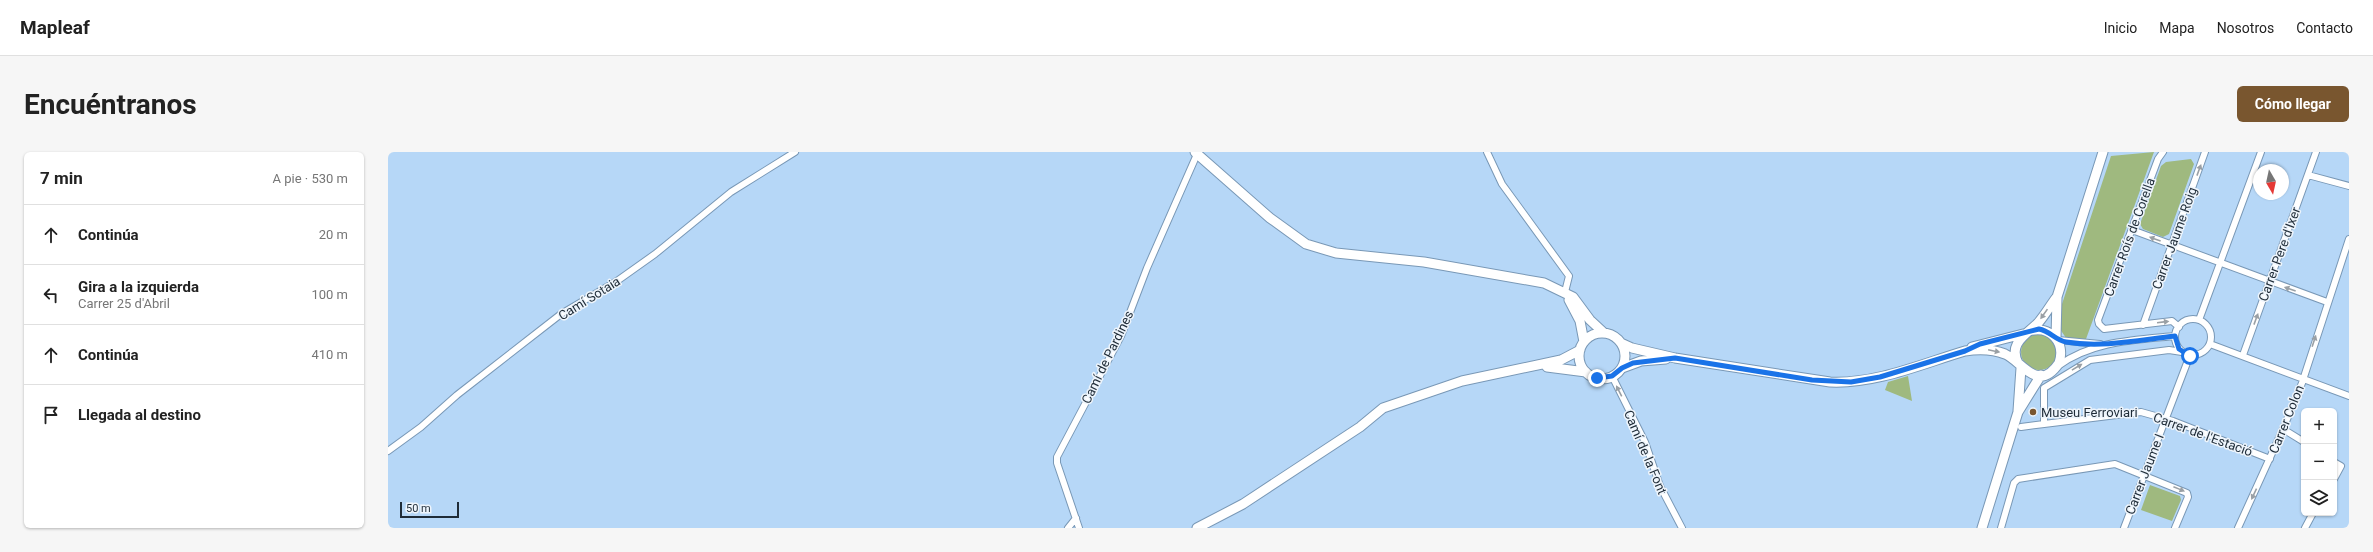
<!DOCTYPE html>
<html lang="es">
<head>
<meta charset="utf-8">
<style>
  :root { --surface:#fff; --page:#f6f6f6; --text:#222; --muted:#767676; --line:#e0e0e0; --accent:#79562f }
  body { margin:0; font-family:Roboto,sans-serif; background:var(--page); color:var(--text) }
  .controls { position:absolute; right:12px; bottom:12px; display:grid; overflow:hidden; border-radius:6px; box-shadow:0 1px 3px #0004 }
  .controls button { width:36px; height:36px; display:grid; place-items:center; padding:0; border:0; border-bottom:1px solid var(--line); background:var(--surface); color:var(--text); font:20px sans-serif }
  .compass { position:absolute; left:1865px; top:12px; width:36px; height:36px; border-radius:50%; background:var(--surface); box-shadow:0 1px 3px #0004; rotate:171deg }
  .scale { position:absolute; left:12px; bottom:10px; width:59px; box-sizing:border-box; padding-left:4px; border:2px solid #1f2c38; border-top:0; font-size:11px; line-height:14px; white-space:nowrap; color:#1f2c38; -webkit-text-stroke:3px #eef5fc; paint-order:stroke }
  .stop { position:absolute; width:12px; height:12px; margin:-9px; border:3px solid #1a73e8; border-radius:50%; background:#fff }
  .stop.end { background:#1a73e8; border-color:#fff; box-shadow:0 1px 4px #0008 }
  .list { margin:0; padding:0; list-style:none }
  h2 { display:flex; justify-content:space-between; align-items:center; height:52px; margin:0; padding:0 16px; font-size:17px }
  h2 small { font-size:13px; font-weight:400; color:var(--muted) }
  .list li { display:grid; grid-template-columns:26px 1fr auto; gap:12px; align-items:center; box-sizing:border-box; height:60px; padding:0 16px; border-top:1px solid var(--line) }
  .list b { display:block; font-size:15px; white-space:nowrap }
  .list p { margin:0; font-size:13px; white-space:nowrap; color:var(--muted) }
  .list em { font-size:13px; font-style:normal; color:var(--muted) }
  .icon { flex:none; width:22px; height:22px; fill:none; stroke:currentColor; stroke-width:2; stroke-linecap:round; stroke-linejoin:round }
  .map { position:relative; flex:none; width:1961px; height:376px; overflow:hidden; border-radius:6px }
  header { display:flex; align-items:center; gap:24px; box-sizing:border-box; height:56px; padding:0 20px; background:var(--surface); border-bottom:1px solid var(--line) }
  header strong { font-size:19px }
  nav { display:flex; gap:22px; margin-inline-start:auto; font-size:14px }
  .intro { display:flex; align-items:center; justify-content:space-between; box-sizing:border-box; height:96px; padding:0 24px }
  h1 { margin:0; font-size:28px }
  .button { padding:10px 18px; border-radius:6px; background:var(--accent); color:#fff; font-size:14px; font-weight:700 }
  main { display:flex; gap:24px; padding:0 24px }
  aside { flex:1; background:var(--surface); border-radius:6px; box-shadow:0 1px 3px #0004 }
  .map>svg:first-child { display:block }
</style>
</head>
<body>
<header>
<strong>Mapleaf</strong>
<nav><a>Inicio</a><a>Mapa</a><a>Nosotros</a><a>Contacto</a></nav>
</header>
<div class="intro"><h1>Encuéntranos</h1><a class="button">Cómo llegar</a></div>
<main>
<aside>
<h2>7 min<small>A pie · 530 m</small></h2>
<ul class="list">
<li><svg class="icon" aria-label="ahead" viewBox="0 0 24 24"><path d="M12 20V5M6 11l6-6 6 6"/></svg><div><b>Continúa</b></div><em>20 m</em></li>
<li><svg class="icon" aria-label="left" viewBox="0 0 24 24"><path d="M17 20v-9H6M10 6l-5 5 5 5"/></svg><div><b>Gira a la izquierda</b><p>Carrer 25 d'Abril</p></div><em>100 m</em></li>
<li><svg class="icon" aria-label="ahead" viewBox="0 0 24 24"><path d="M12 20V5M6 11l6-6 6 6"/></svg><div><b>Continúa</b></div><em>410 m</em></li>
<li><svg class="icon" aria-label="arrive" viewBox="0 0 24 24"><path d="M6 21V4h12l-3 4 3 4H6"/></svg><div><b>Llegada al destino</b></div></li>
</ul>
</aside>
<div class="map">
<svg width="1961" height="376" viewBox="0 0 1961 376">
  <rect width="100%" height="100%" fill="#b6d7f7"/>
  <path fill="#9fb97f" d="M 1766,0 L 1698,187 L 1678,186 L 1672,177 L 1673,155 L 1723,4 Z
    M 1803,7 L 1806,12 L 1781,82 L 1775,85 L 1755,77 L 1752,72 L 1773,14 L 1778,10 Z
    M1633 200a18 18 0 1 1 36 0a18 18 0 1 1-36 0Z
    M 1520,224 L 1524,249 L 1497,238 L 1500,230 Z
    M 1762,333 L 1792,344 L 1793,348 L 1784,369 L 1753,358 Z"/>
  <g fill="none" stroke-linecap="round" stroke-linejoin="round">
    <g stroke="#7998b6" stroke-width="8">
      <path id="street" d="M 1099,0 L 1114,32 L 1181,124 L 1177,140
        M 1775,0 L 1770,7 L 1710,168 L 1711,172 L 1716,177 L 1784,169 L 1791,175
        M 1920,23 L 1961,34
        M 1744,78 L 1939,150
        M1787 185a18 18 0 1 1 36 0a18 18 0 1 1-36 0Z
        M 1811,168 L 1873,0
        M 1755,173 L 1817,0
        M 1670,188 L 1712,192
        M 1822,192 L 1961,244
        M 1794,200 L 1781,198 L 1702,208 L 1656,236 L 1656,272 L 1753,260 L 1785,269 L 1882,307
        M 1855,203 L 1928,0
        M 1670,214 C 1704,189 1746,188 1787,184
        M 1224,224 L 1257,290 L 1272,334 L 1294,376
        M 1633,275 L 1656,272
        M 1895,277 L 1916,290
        M 0,299 L 33,275 L 69,243 L 173,162 L 229,129 L 267,102 L 343,40 L 407,0
        M 1946,310 L 1953,314 L 1946,327
        M 680,376 L 688,366
        M 691,376 L 669,311 L 669,305 L 733,184 L 759,116 L 810,0
        M 1613,376 L 1626,331 L 1630,327 L 1727,312 L 1799,341 L 1800,345 L 1787,376
        M 1736,376 L 1802,203
        M 1850,376 L 1895,277 L 1914,231 L 1961,87
        M 1917,376 L 1925,361"/>
    </g>
    <g stroke="#7998b6" stroke-width="11">
      <path id="secondary" d="M 807,0 L 882,66 L 918,92 L 948,101 L 1036,110 L 1156,131 L 1185,145 L 1202,168 L 1216,181
        M 1181,148 L 1192,169 L 1196,190
        M1191 204a23 23 0 1 1 46 0a23 23 0 1 1-46 0Z
        M 1668,186 L 1669,145 L 1715,0
        M 1233,191 L 1244,196 L 1287,206 L 1442,230 C 1489,232 1533,212 1577,199 C 1591,197 1604,197 1617,202 C 1635,210 1650,242 1671,211 C 1678,190 1662,173 1641,179
        M 1584,195 L 1635,182
        M 1630,211 C 1620,191 1638,183 1650,171 C 1657,163 1662,154 1668,146
        M 1159,215 L 1198,220
        M 1234,216 L 1253,209 L 1278,207
        M 1630,259 L 1633,216
        M 809,376 L 855,352 L 972,275 L 995,256 L 1074,229 L 1173,208 L 1192,198
        M 1594,376 L 1630,260 L 1653,223"/>
    </g>
    <use href="#street" stroke="#fff" stroke-width="6"/>
    <use href="#secondary" stroke="#fff" stroke-width="9"/>
  </g>
  <defs><path id="oneway-solid" d="M-6-.8H1V-3.2L6.5 0L1 3.2V.8H-6Z"/></defs>
  <g fill="#9aa0a5">
    <use href="#oneway-solid" transform="translate(1811 18) rotate(-70)"/>
    <use href="#oneway-solid" transform="translate(1767 87) rotate(-160)"/>
    <use href="#oneway-solid" transform="translate(1902 137) rotate(-161)"/>
    <use href="#oneway-solid" transform="translate(1656 162) rotate(125)"/>
    <use href="#oneway-solid" transform="translate(1868 167) rotate(-70)"/>
    <use href="#oneway-solid" transform="translate(1775 170) rotate(-7)"/>
    <use href="#oneway-solid" transform="translate(1926 189) rotate(-72)"/>
    <use href="#oneway-solid" transform="translate(1606 199) rotate(12)"/>
    <use href="#oneway-solid" transform="translate(1689 215) rotate(-31)"/>
    <use href="#oneway-solid" transform="translate(1231 239) rotate(-117)"/>
    <use href="#oneway-solid" transform="translate(1791 337) rotate(22)"/>
    <use href="#oneway-solid" transform="translate(1866 342) rotate(115)"/>
  </g>
  <g fill="none" stroke-linecap="round" stroke-linejoin="round">
    <path stroke="#1a73e8" stroke-width="5" d="M 1209,226 L 1224,224 L 1234,216 L 1245,211 L 1287,206 L 1424,228 L 1463,230 L 1492,225 L 1577,199 L 1592,192 L 1651,177 C 1662,179 1667,188 1678,190 C 1714,196 1751,188 1787,184 L 1791,197 L 1802,204"/>
  </g>
  <circle fill="#79562f" stroke="#eef5fc" stroke-width="1.5" cx="1645" cy="260" r="4"/>
  <g text-anchor="middle" stroke-width="3" stroke-linejoin="round" paint-order="stroke">
    <g font-size="13" fill="#1f2c38" stroke="#eef5fc">
      <text transform="translate(1741 85) rotate(-70)" y="5">Carrer Roís de Corella</text>
      <text transform="translate(1786 86) rotate(-70)" y="5">Carrer Jaume Roig</text>
      <text transform="translate(1891 102) rotate(-70)" y="5">Carrer Pere d'Ixer</text>
      <text transform="translate(201 146) rotate(-32)" y="5">Camí Sotaia</text>
      <text transform="translate(719 205) rotate(-64)" y="5">Camí de Pardines</text>
      <text transform="translate(1898 267) rotate(-68)" y="5">Carrer Colon</text>
      <text transform="translate(1815 282) rotate(20)" y="5">Carrer de l'Estació</text>
      <text transform="translate(1258 300) rotate(67)" y="5">Camí de la Font</text>
      <text transform="translate(1756 322) rotate(-69)" y="5">Carrer Jaume I</text>
    </g>
    <g font-size="13" fill="#1f2c38" stroke="#eef5fc" text-anchor="start">
      <text x="1653" y="265">Museu Ferroviari</text>
    </g>
  </g>
</svg>
<div class="controls">
<button>+</button>
<button>−</button>
<button><svg class="icon" aria-label="layers" viewBox="0 0 24 24"><path d="M12 4l9 5-9 5-9-5zM3 14l9 5 9-5"/></svg></button>
</div>
<svg class="compass" viewBox="-18 -18 36 36"><path d="M0-13l5 13h-10z" fill="#e53935"/><path d="M0 13l5-13h-10z" fill="#767676"/></svg>
<div class="scale">50 m</div>
<div class="stop" style="left:1802px;top:204px"></div>
<div class="stop end" style="left:1209px;top:226px"></div>
</div>
</main>
</body>
</html>
